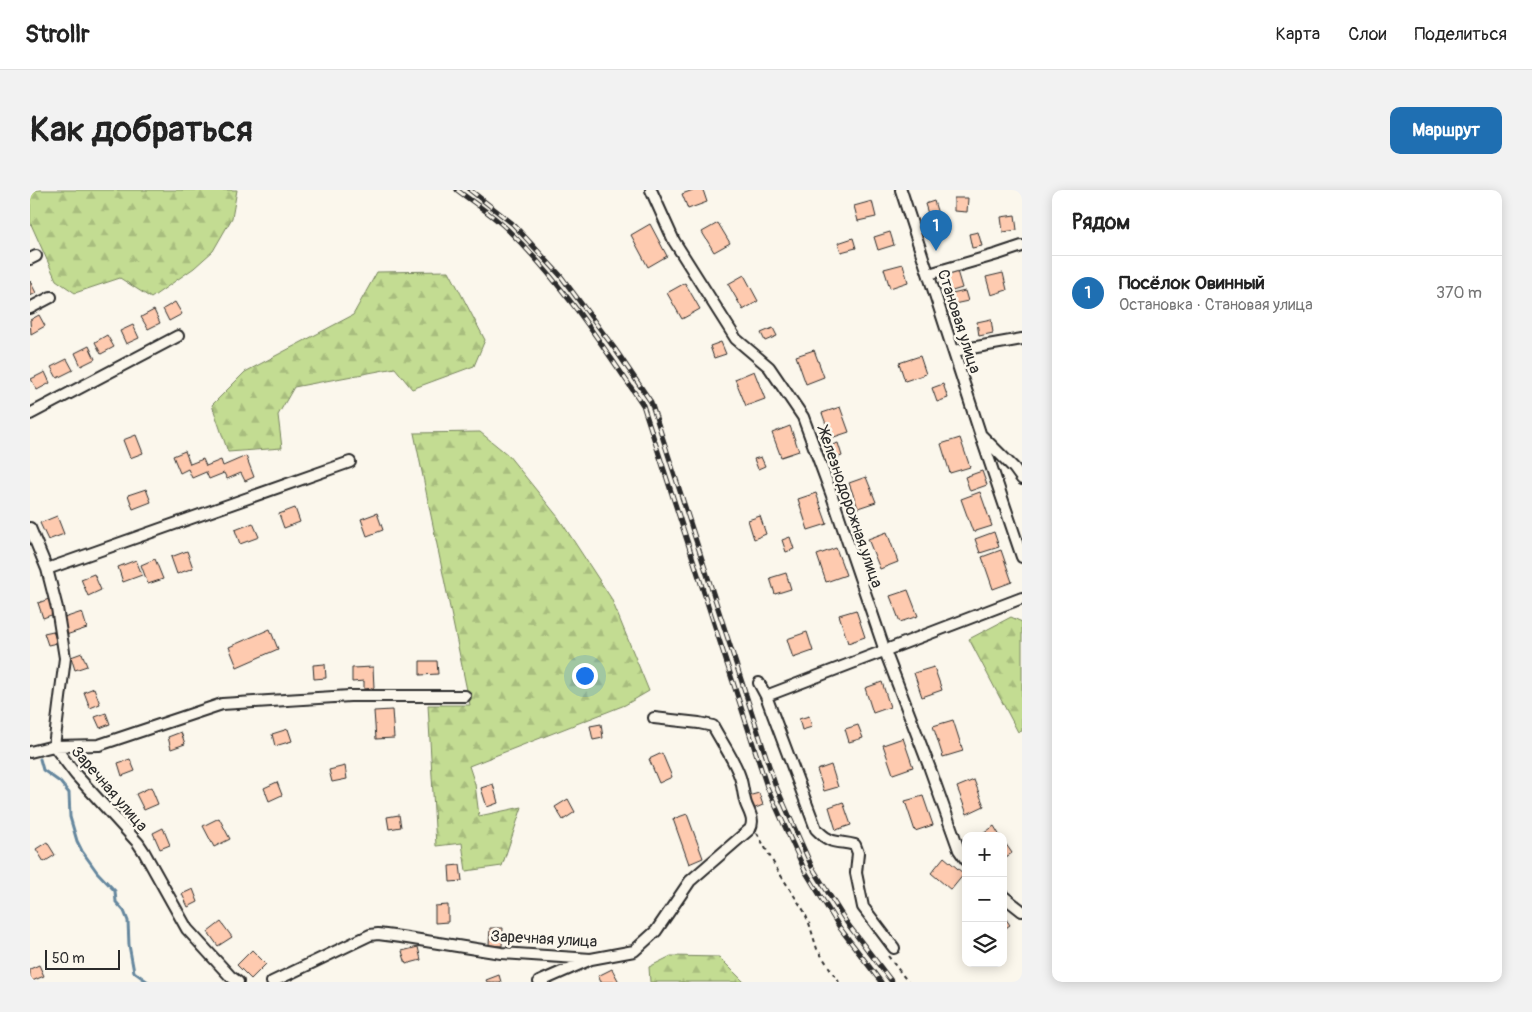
<!DOCTYPE html>
<html lang="ru">
<head>
<meta charset="utf-8">
<style>
  :root { --surface:#fff; --page:#f2f2f2; --text:#222; --muted:#767676; --line:#e0e0e0; --accent:#1f6fb2 }
  body { margin:0; font-family:Pangolin,sans-serif; background:var(--page); color:var(--text) }
  .controls { position:absolute; right:15px; bottom:15px; display:grid; overflow:hidden; border-radius:10px; box-shadow:0 2px 12px #0003 }
  .controls button { width:45px; height:45px; display:grid; place-items:center; padding:0; border:0; border-bottom:1px solid var(--line); background:var(--surface); color:var(--text); font:25px sans-serif }
  .scale { position:absolute; left:15px; bottom:12px; width:75px; box-sizing:border-box; padding-left:5px; border:2px solid #2b2b2b; border-top:0; font-size:14px; line-height:18px; white-space:nowrap; color:#2b2b2b; -webkit-text-stroke:4px #fbf7ec; paint-order:stroke }
  .you { position:absolute; left:554px; top:485px; width:18px; height:18px; margin:-12px; border:4px solid #fff; border-radius:50%; background:#1a73e8; box-shadow:0 0 0 8px #1a73e833 }
  .badge { display:grid; place-items:center; width:32px; height:32px; border-radius:50%; background:var(--accent); color:#fff; font-size:16px; font-weight:700 }
  .pin { position:absolute; translate:-50% -41px; filter:drop-shadow(0 1px 2px #0008) }
  .pin::after { content:''; position:absolute; top:26px; width:18px; height:15px; background:inherit; clip-path:polygon(0 0,100% 0,50% 100%) }
  .list { margin:0; padding:0; list-style:none }
  h2 { display:flex; justify-content:space-between; align-items:center; height:65px; margin:0; padding:0 20px; font-size:21px }
  h2 small { font-size:16px; font-weight:400; color:var(--muted) }
  .list li { display:grid; grid-template-columns:32px 1fr auto; gap:15px; align-items:center; box-sizing:border-box; height:75px; padding:0 20px; border-top:1px solid var(--line) }
  .list b { display:block; font-size:19px; white-space:nowrap }
  .list p { margin:0; font-size:16px; white-space:nowrap; color:var(--muted) }
  .list em { font-size:16px; font-style:normal; color:var(--muted) }
  .icon { flex:none; width:28px; height:28px; fill:none; stroke:currentColor; stroke-width:2; stroke-linecap:round; stroke-linejoin:round }
  .map { position:relative; flex:none; width:992px; height:792px; overflow:hidden; border-radius:10px }
  header { display:flex; align-items:center; gap:30px; box-sizing:border-box; height:70px; padding:0 25px; background:var(--surface); border-bottom:1px solid var(--line) }
  header strong { font-size:24px }
  nav { display:flex; gap:28px; margin-inline-start:auto; font-size:18px }
  .intro { display:flex; align-items:center; justify-content:space-between; box-sizing:border-box; height:120px; padding:0 30px }
  h1 { margin:0; font-size:35px }
  .button { padding:12px 22px; border-radius:10px; background:var(--accent); color:#fff; font-size:18px; font-weight:700 }
  main { display:flex; gap:30px; padding:0 30px }
  aside { flex:1; background:var(--surface); border-radius:10px; box-shadow:0 2px 12px #0003 }
  .map>svg:first-child { display:block }
</style>
</head>
<body>
<header>
<strong>Strollr</strong>
<nav><a>Карта</a><a>Слои</a><a>Поделиться</a></nav>
</header>
<div class="intro"><h1>Как добраться</h1><a class="button">Маршрут</a></div>
<main>
<div class="map">
<svg width="992" height="792" viewBox="0 0 992 792">
  <defs>
    <pattern id="forest-firs" width="22" height="20" patternUnits="userSpaceOnUse" patternTransform="scale(1.25)"><rect width="22" height="20" fill="#c3dc92"/><path d="M5 1l3.5 6h-7zM16 11l3.5 6h-7z" fill="#a8bd7e"/></pattern>
  </defs>
  <rect width="100%" height="100%" fill="#fbf7ec"/>
  <filter id="ink" filterUnits="userSpaceOnUse"><feTurbulence type="fractalNoise" baseFrequency=".02" numOctaves="2"/><feDisplacementMap in="SourceGraphic" scale="10" xChannelSelector="R" yChannelSelector="G"/><feConvolveMatrix kernelMatrix="1 2 1 2 8 2 1 2 1" color-interpolation-filters="sRGB"/></filter>
  <g filter="url(#ink)">
    <path fill="url(#forest-firs)" stroke="#77845e" d="M 0,0 L 207,0 L 202,28 L 183,61 L 164,78 L 121,108 L 90,88 L 45,103 L 26,90 L 0,32 Z
      M 419,81 L 455,150 L 444,176 L 382,199 L 365,178 L 264,197 L 248,225 L 252,258 L 198,262 L 182,215 L 215,182 L 323,125 L 347,82 Z
      M 450,242 L 478,265 L 528,327 L 581,408 L 619,501 L 595,515 L 439,576 L 445,594 L 449,626 L 492,617 L 472,676 L 436,681 L 432,653 L 406,656 L 398,515 L 440,515 L 384,243 Z
      M 981,427 L 992,432 L 992,541 L 988,542 L 939,449 Z
      M 641,766 L 689,767 L 714,792 L 620,792 L 619,777 Z"/>
    <g fill="none" stroke-linecap="round" stroke-linejoin="round">
      <path stroke="#65879e" stroke-width="3" d="M 10,569 L 13,580 L 30,592 L 39,603 L 40,627 L 47,651 L 52,661 L 67,682 L 85,701 L 86,712 L 94,721 L 98,731 L 99,755 L 104,782 L 118,792"/>
    </g>
    <path fill="#fecaaf" stroke="#2b2b2b" d="M 663,0 L 673,0 L 677,12 L 658,19 L 652,4 Z
      M 924,8 L 938,8 L 937,22 L 924,21 Z
      M 842,11 L 846,27 L 828,31 L 824,16 Z
      M 904,11 L 908,24 L 899,27 L 895,14 Z
      M 985,25 L 987,40 L 973,42 L 971,27 Z
      M 688,33 L 700,53 L 684,62 L 672,42 Z
      M 620,34 L 637,66 L 618,77 L 601,45 Z
      M 860,42 L 864,55 L 848,60 L 844,47 Z
      M 948,42 L 952,56 L 942,58 L 939,44 Z
      M 823,48 L 826,58 L 811,62 L 808,53 Z
      M 873,74 L 878,92 L 860,98 L 854,79 Z
      M 927,81 L 932,98 L 919,102 L 914,85 Z
      M 973,83 L 977,100 L 961,105 L 956,87 Z
      M 714,85 L 728,111 L 713,120 L 698,94 Z
      M 0,91 L 6,103 L 0,106 Z
      M 655,93 L 670,119 L 652,129 L 637,103 Z
      M 935,101 L 938,111 L 924,114 L 922,104 Z
      M 145,112 L 152,124 L 139,131 L 133,119 Z
      M 124,120 L 130,133 L 118,139 L 111,127 Z
      M 9,125 L 15,136 L 1,144 L 0,130 Z
      M 961,129 L 963,143 L 949,146 L 947,132 Z
      M 103,135 L 109,148 L 96,154 L 90,141 Z
      M 743,138 L 747,146 L 735,151 L 731,143 Z
      M 77,145 L 84,157 L 71,164 L 65,152 Z
      M 691,152 L 696,164 L 684,168 L 680,156 Z
      M 59,156 L 65,169 L 51,176 L 45,163 Z
      M 784,160 L 794,187 L 776,194 L 766,166 Z
      M 890,166 L 896,184 L 875,191 L 869,173 Z
      M 37,169 L 43,180 L 27,188 L 21,177 Z
      M 724,181 L 735,209 L 716,216 L 705,189 Z
      M 15,182 L 20,193 L 7,200 L 1,189 Z
      M 913,194 L 918,208 L 907,212 L 902,198 Z
      M 810,217 L 819,242 L 801,248 L 792,223 Z
      M 760,236 L 769,261 L 751,267 L 742,243 Z
      M 106,245 L 113,263 L 100,268 L 93,250 Z
      M 930,248 L 940,277 L 920,283 L 911,254 Z
      M 808,253 L 812,266 L 803,269 L 799,256 Z
      M 155,261 L 160,274 L 173,269 L 176,276 L 191,270 L 193,276 L 216,266 L 224,287 L 215,291 L 211,283 L 197,289 L 194,283 L 179,289 L 176,282 L 162,288 L 158,279 L 150,283 L 143,266 Z
      M 731,267 L 735,276 L 728,279 L 724,269 Z
      M 952,281 L 957,295 L 940,301 L 935,287 Z
      M 836,287 L 846,312 L 828,318 L 819,293 Z
      M 116,299 L 121,312 L 103,319 L 98,305 Z
      M 950,302 L 962,336 L 943,342 L 931,309 Z
      M 786,303 L 797,334 L 778,340 L 768,309 Z
      M 265,318 L 270,332 L 254,338 L 249,324 Z
      M 347,323 L 353,340 L 337,346 L 331,329 Z
      M 27,326 L 34,344 L 18,350 L 10,333 Z
      M 730,326 L 736,344 L 724,349 L 718,330 Z
      M 223,333 L 229,347 L 210,354 L 205,340 Z
      M 857,342 L 868,372 L 850,379 L 838,349 Z
      M 964,342 L 969,357 L 950,363 L 945,349 Z
      M 760,347 L 764,359 L 756,362 L 752,350 Z
      M 806,358 L 816,385 L 796,392 L 787,365 Z
      M 971,360 L 982,392 L 963,399 L 952,367 Z
      M 157,361 L 163,378 L 147,384 L 141,367 Z
      M 125,369 L 133,389 L 118,394 L 111,375 Z
      M 106,370 L 112,385 L 93,392 L 88,377 Z
      M 756,383 L 761,399 L 745,404 L 740,388 Z
      M 64,384 L 71,400 L 58,406 L 51,389 Z
      M 878,400 L 888,426 L 870,432 L 860,406 Z
      M 19,409 L 24,424 L 13,428 L 8,413 Z
      M 826,420 L 835,447 L 818,453 L 809,425 Z
      M 52,422 L 57,438 L 36,445 L 31,429 Z
      M 240,439 L 248,459 L 207,477 L 199,457 Z
      M 23,441 L 27,453 L 18,455 L 14,443 Z
      M 777,442 L 783,461 L 763,468 L 757,449 Z
      M 52,463 L 57,476 L 45,480 L 41,467 Z
      M 390,471 L 407,471 L 408,484 L 390,485 Z
      M 295,474 L 296,488 L 284,489 L 283,475 Z
      M 343,477 L 344,498 L 334,499 L 334,491 L 322,492 L 322,478 Z
      M 904,477 L 912,500 L 892,507 L 884,483 Z
      M 852,492 L 860,517 L 843,523 L 835,498 Z
      M 64,498 L 70,514 L 60,518 L 54,502 Z
      M 362,520 L 364,548 L 346,549 L 344,521 Z
      M 76,523 L 80,534 L 70,538 L 65,527 Z
      M 779,526 L 782,537 L 772,540 L 769,529 Z
      M 923,530 L 933,561 L 913,567 L 903,536 Z
      M 571,534 L 573,548 L 563,550 L 560,536 Z
      M 828,535 L 833,548 L 819,552 L 815,539 Z
      M 258,539 L 262,551 L 245,556 L 242,544 Z
      M 151,542 L 155,554 L 141,559 L 138,547 Z
      M 873,548 L 883,577 L 863,584 L 853,555 Z
      M 632,563 L 642,587 L 629,593 L 619,569 Z
      M 100,569 L 105,581 L 92,586 L 88,573 Z
      M 801,575 L 808,597 L 794,601 L 787,580 Z
      M 315,576 L 317,589 L 302,592 L 299,580 Z
      M 944,590 L 954,616 L 937,624 L 927,597 Z
      M 247,592 L 252,605 L 239,611 L 234,598 Z
      M 463,594 L 468,613 L 457,617 L 451,598 Z
      M 121,597 L 128,614 L 114,620 L 106,604 Z
      M 729,603 L 733,615 L 723,619 L 718,606 Z
      M 893,606 L 903,635 L 885,641 L 875,611 Z
      M 538,609 L 545,622 L 533,630 L 525,617 Z
      M 813,612 L 821,635 L 806,640 L 799,617 Z
      M 657,624 L 673,668 L 659,674 L 643,629 Z
      M 369,625 L 371,637 L 359,639 L 357,627 Z
      M 189,628 L 200,649 L 184,657 L 173,636 Z
      M 964,636 L 970,646 L 950,646 Z
      M 133,638 L 140,655 L 130,659 L 123,643 Z
      M 973,650 L 982,663 L 973,669 Z
      M 17,652 L 25,665 L 14,672 L 6,659 Z
      M 914,667 L 934,684 L 921,700 L 901,683 Z
      M 430,675 L 432,691 L 420,692 L 419,676 Z
      M 163,699 L 168,712 L 158,717 L 152,704 Z
      M 418,715 L 418,732 L 405,733 L 405,716 Z
      M 973,725 L 980,735 L 973,740 Z
      M 191,732 L 202,747 L 188,756 L 178,742 Z
      M 460,738 L 473,738 L 472,756 L 459,755 Z
      M 388,757 L 391,770 L 376,774 L 372,761 Z
      M 222,760 L 236,774 L 221,789 L 207,775 Z
      M 9,775 L 14,786 L 2,791 L 0,787 L 0,779 Z
      M 582,779 L 589,792 L 571,792 L 568,786 Z
      M 469,785 L 471,792 L 457,792 L 456,790 Z"/>
    <g fill="none" stroke-linecap="round" stroke-linejoin="round">
      <g stroke="#2b2b2b" stroke-width="14">
        <path id="minor" d="M 621,0 L 644,51 L 706,149 L 739,177 L 773,227 L 801,303 L 855,461 L 899,576 L 929,660 L 936,670
          M 871,0 L 950,243 L 992,367
          M 0,69 L 6,66
          M 899,84 L 968,64 L 992,56
          M 0,118 L 21,107
          M 924,161 L 992,149
          M 0,224 L 148,146
          M 952,246 L 984,278 L 992,289
          M 0,338 L 17,379 L 27,418 L 35,468 L 24,556 L 46,585 L 108,653 L 114,662 L 157,739 L 200,786 L 208,792
          M 17,379 L 320,272
          M 729,493 L 736,506 L 992,408
          M 736,506 L 786,639 C 792,645 798,651 808,652 C 815,653 818,653 825,655 L 828,663 L 826,683 L 833,717 L 864,758
          M 0,562 L 24,556 L 69,555 L 192,514 L 320,506 L 435,506
          M 973,706 L 992,721
          M 242,792 L 340,745 L 348,744 L 371,747 L 471,763 L 561,769 L 604,761 L 626,741 L 660,691 L 720,639 C 725,630 719,622 716,614 C 713,605 713,596 710,587 C 704,569 692,553 683,536 L 669,533 L 624,528
          M 509,792 L 559,770"/>
      </g>
      <path stroke="#2b2b2b" stroke-width="2" stroke-dasharray="4 4" stroke-linecap="butt" d="M 727,643 L 748,681 L 774,721 L 779,733 L 787,759 L 809,792
        M 858,766 L 878,792"/>
      <use href="#minor" stroke="#fbf7ec" stroke-width="10"/>
      <g stroke="#2b2b2b" stroke-width="5">
        <path id="rail" d="M 427,0 C 444,13 463,25 478,40 C 531,91 572,155 613,215 L 737,597 L 775,681 L 810,738 L 851,792
          M 440,0 L 483,34 L 530,85 L 585,159 L 621,212 L 745,594 L 782,677 L 817,733 L 862,792"/>
      </g>
      <use href="#rail" stroke="#fbf7ec" stroke-width="3" stroke-dasharray="9" stroke-linecap="butt"/>
    </g>
  </g>
  <g text-anchor="middle" stroke-width="5" stroke-linejoin="round" paint-order="stroke">
    <g font-size="16" fill="#2b2b2b" stroke="#fbf7ec">
      <text transform="translate(930 131) rotate(72)" y="6">Становая улица</text>
      <text transform="translate(821 317) rotate(71)" y="6">Железнодорожная улица</text>
      <text transform="translate(80 598) rotate(49)" y="6">Заречная улица</text>
      <text transform="translate(514 748) rotate(3)" y="6">Заречная улица</text>
    </g>
  </g>
</svg>
<div class="controls">
<button>+</button>
<button>−</button>
<button><svg class="icon" aria-label="layers" viewBox="0 0 24 24"><path d="M12 4l9 5-9 5-9-5zM3 14l9 5 9-5"/></svg></button>
</div>
<div class="scale">50 m</div>
<div class="you"></div>
<div class="pin badge" style="left:906px;top:61px">1</div>
</div>
<aside>
<h2>Рядом<small></small></h2>
<ul class="list">
<li><span class="badge">1</span><div><b>Посёлок Овинный</b><p>Остановка · Становая улица</p></div><em>370 m</em></li>
</ul>
</aside>
</main>
</body>
</html>
